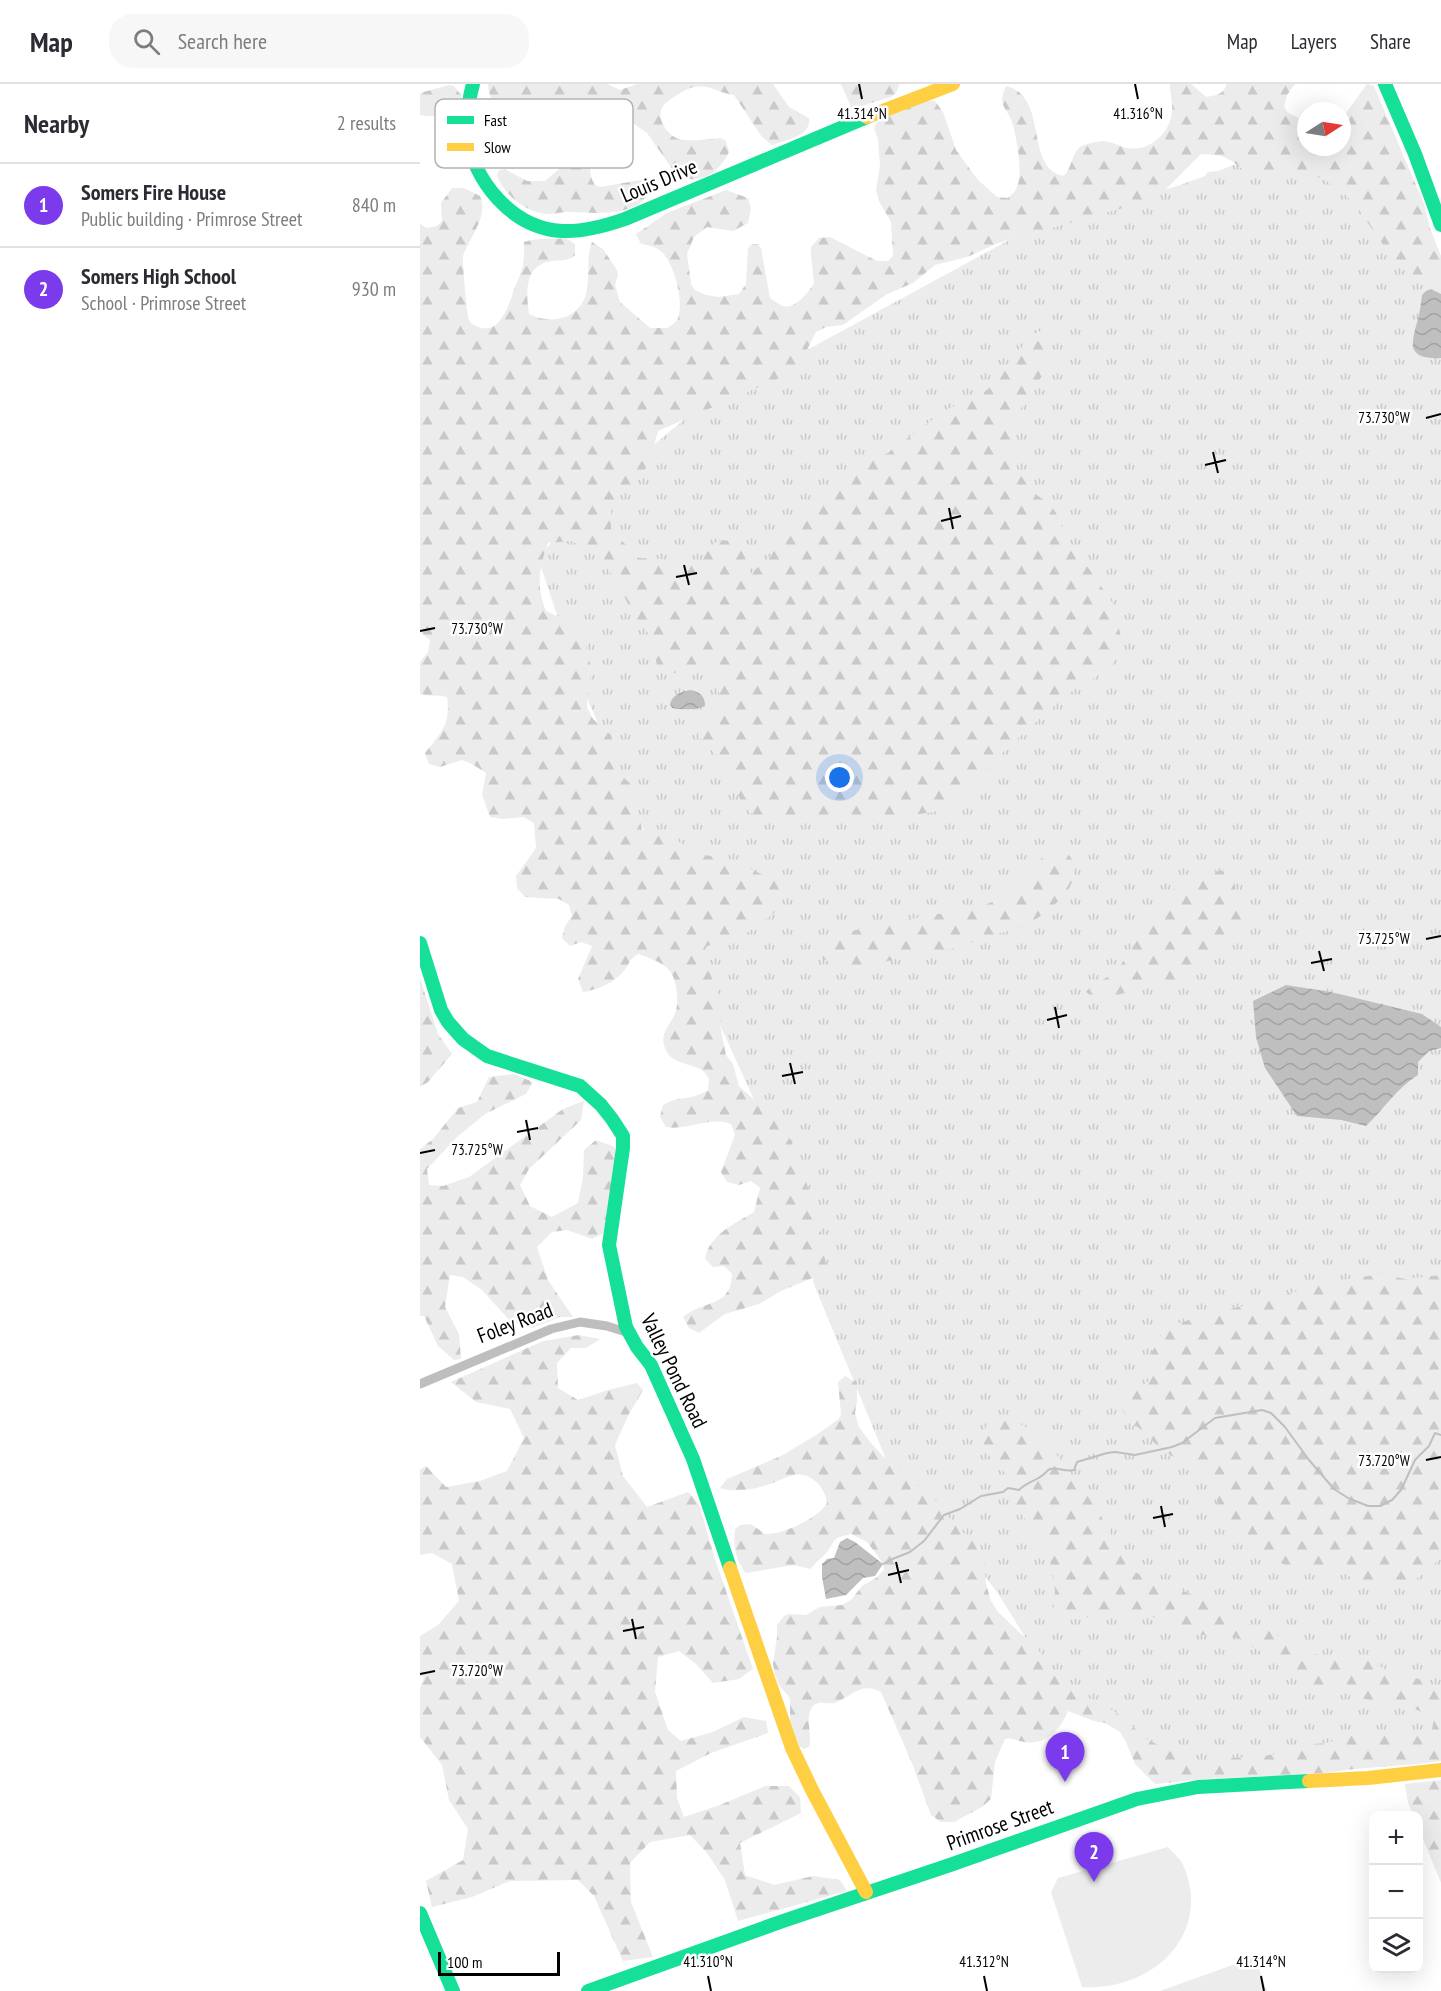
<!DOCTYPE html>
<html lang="en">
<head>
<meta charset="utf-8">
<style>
  :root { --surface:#fff; --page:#f7f7f7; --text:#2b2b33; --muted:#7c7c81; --line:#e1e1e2; --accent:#7c3aed }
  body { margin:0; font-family:"PT Sans Narrow",sans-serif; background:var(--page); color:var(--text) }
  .controls { position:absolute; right:18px; bottom:18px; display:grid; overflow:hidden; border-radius:12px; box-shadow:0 6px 24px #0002 }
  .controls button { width:54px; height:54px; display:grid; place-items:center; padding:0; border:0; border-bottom:2px solid var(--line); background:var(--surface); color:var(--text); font:30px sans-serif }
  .compass { position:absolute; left:877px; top:18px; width:54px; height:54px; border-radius:50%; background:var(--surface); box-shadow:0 6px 24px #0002; rotate:78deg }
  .scale { position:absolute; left:18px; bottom:15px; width:122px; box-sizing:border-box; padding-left:6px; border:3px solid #000; border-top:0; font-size:16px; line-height:21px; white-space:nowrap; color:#000; -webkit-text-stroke:4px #fff; paint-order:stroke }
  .you { position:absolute; left:420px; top:694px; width:21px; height:21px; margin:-15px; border:4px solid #fff; border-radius:50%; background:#1a73e8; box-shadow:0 0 0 9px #1a73e833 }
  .badge { display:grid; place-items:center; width:39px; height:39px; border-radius:50%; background:var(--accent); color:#fff; font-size:20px; font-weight:700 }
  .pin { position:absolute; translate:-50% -50px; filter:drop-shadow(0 2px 3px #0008) }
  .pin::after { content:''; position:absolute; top:32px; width:21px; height:18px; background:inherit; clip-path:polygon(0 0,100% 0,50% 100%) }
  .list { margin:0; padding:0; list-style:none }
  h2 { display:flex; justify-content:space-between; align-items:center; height:78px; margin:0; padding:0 24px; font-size:26px }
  h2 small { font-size:20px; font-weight:400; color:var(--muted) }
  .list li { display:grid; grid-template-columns:39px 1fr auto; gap:18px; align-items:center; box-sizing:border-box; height:84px; padding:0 24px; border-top:2px solid var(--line) }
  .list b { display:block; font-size:22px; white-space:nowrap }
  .list p { margin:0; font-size:20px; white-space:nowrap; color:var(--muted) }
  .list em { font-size:20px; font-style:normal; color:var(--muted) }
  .icon { flex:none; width:33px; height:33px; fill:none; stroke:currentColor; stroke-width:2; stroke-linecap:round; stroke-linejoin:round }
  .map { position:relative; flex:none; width:1021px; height:1907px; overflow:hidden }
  header { display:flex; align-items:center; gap:36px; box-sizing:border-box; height:84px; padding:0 30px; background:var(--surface); border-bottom:2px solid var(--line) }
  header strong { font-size:28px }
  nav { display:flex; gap:33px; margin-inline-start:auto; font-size:21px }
  .search { width:420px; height:54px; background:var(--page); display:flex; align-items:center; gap:15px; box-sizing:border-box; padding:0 21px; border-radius:24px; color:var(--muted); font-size:22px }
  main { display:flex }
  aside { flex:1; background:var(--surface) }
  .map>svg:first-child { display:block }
</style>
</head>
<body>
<header>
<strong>Map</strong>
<div class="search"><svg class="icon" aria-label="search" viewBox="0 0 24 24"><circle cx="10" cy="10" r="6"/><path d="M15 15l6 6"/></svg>Search here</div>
<nav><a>Map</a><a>Layers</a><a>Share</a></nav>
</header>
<main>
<aside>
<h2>Nearby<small>2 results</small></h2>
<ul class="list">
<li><span class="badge">1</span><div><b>Somers Fire House</b><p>Public building · Primrose Street</p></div><em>840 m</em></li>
<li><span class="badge">2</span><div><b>Somers High School</b><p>School · Primrose Street</p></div><em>930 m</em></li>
</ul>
</aside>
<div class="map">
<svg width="1021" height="1907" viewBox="0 0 1021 1907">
  <defs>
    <pattern id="grass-tufts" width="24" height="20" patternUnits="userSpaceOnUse" patternTransform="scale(1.5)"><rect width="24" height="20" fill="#ececec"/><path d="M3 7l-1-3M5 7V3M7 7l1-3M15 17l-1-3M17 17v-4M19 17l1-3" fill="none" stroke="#c9c9c9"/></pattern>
    <pattern id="forest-firs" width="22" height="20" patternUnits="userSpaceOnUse" patternTransform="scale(1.5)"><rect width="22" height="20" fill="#ececec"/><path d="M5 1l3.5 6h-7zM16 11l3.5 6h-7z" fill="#c9c9c9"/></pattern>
    <pattern id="water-waves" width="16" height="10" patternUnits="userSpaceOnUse" patternTransform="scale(1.5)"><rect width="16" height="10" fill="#bfbfbf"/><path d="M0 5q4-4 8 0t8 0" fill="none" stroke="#a2a2a2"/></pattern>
  </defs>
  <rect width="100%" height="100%" fill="#fff"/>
  <path fill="url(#grass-tufts)" d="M 845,69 L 935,83 L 1021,178 L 1021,1655 L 976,1675 L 741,1678 L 632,1596 L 577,1508 L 504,1414 L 473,1392 L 395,1203 L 377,1130 L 357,1066 L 300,941 L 272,844 L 230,761 L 156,588 L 118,474 L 170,414 L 266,334 L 354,284 L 602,149 L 760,101 L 785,92 L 788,88 L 798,87 Z"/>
  <path fill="url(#forest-firs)" d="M 68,0 L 187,0 L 200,6 L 217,0 L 353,0 L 369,23 L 389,34 C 392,52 365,56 352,61 L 342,53 L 314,11 C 298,9 291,0 274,3 C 265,5 249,15 243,22 C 235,34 248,52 259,55 C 269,58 290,55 301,54 L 306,57 L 309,68 C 298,90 282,100 258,93 L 227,49 L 211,38 L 202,44 L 197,54 L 173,68 C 170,79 168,91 175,101 L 180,103 L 227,95 C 231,100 231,105 227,111 C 214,133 174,129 153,128 C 146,127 138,130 130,130 C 108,130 84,112 77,91 L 79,86 L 85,85 L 107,97 L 125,97 C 144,81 158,72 136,50 C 105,47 86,50 73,18 C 70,12 68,7 68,0 Z
    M 421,0 L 480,0 L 476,9 L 471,13 L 432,25 Z
    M 750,0 L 771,0 L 786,13 C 797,11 802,11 807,0 L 875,0 L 867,11 L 864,22 L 867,28 L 886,38 L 886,63 L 922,63 L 922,31 L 926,29 L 947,0 L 954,2 L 1004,120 L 1010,144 L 1021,172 L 1021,190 C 988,214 951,139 933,118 C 917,101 892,86 868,87 C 858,88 846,93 836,91 C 825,90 815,77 804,73 C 798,70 788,71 781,70 L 745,106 L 710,122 L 578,159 L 547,173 L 515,181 L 493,199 L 467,210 L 423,241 L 406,243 L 396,248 L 386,268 L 375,281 L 357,295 L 238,347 C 232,370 226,395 204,409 L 201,406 L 191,423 L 191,446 L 219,474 L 240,475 L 271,481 L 282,477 C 294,457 296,452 321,460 L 330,490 L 348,475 L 357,463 L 369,436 L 415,394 L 436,382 L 468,369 L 524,327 L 567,306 L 576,298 L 590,276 L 614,250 L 624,245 L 631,253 L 631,278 L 592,338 L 597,385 L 611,407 L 630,420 L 636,429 L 646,452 L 692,518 L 703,560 L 700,570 L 692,580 L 674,594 L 647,610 L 585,666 L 549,709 L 520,727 L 451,737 L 407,737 L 348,732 L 335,734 L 320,715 L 305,681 L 279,653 C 281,639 285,633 298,626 C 302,606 298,580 271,583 C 264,584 256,589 249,591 L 238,588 L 232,553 L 215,535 L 200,503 L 180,474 L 171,466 L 151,457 L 128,459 C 119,484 116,502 126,527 L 158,542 L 163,551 L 171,583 L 167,623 L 173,635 L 191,651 L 203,693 L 214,703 L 222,746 L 253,755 L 284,771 L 306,774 L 317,778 L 359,799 L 364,809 L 354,829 L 337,842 L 328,848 L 306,852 L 286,863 L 284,875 L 299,911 L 300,941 L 306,971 L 313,980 L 319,1002 L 353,1033 L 368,1051 L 378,1071 L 388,1104 L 391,1128 L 401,1148 L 406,1181 L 402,1190 L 361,1207 L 339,1220 L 305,1230 L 279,1249 L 269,1244 L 263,1233 C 285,1215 311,1224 312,1190 L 304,1182 L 293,1183 L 285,1175 C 289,1151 314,1140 334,1128 L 340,1104 L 331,1097 L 319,1101 L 307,1098 L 301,1088 L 315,1051 L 311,1040 C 288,1032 268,1047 246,1043 L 240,1033 L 243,1021 C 260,1011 272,1017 288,1006 L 289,995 C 287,991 284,987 280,985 C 266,978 249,980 244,961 C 241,949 249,942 254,932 C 258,924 257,917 257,909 C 254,881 242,879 218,870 C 206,878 211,880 203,888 C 193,899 177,906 163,908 L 158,895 L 172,862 L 161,858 L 150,862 L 142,854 L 145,842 L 152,832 L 149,821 L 139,815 L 105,813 L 97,804 L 96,792 L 116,764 L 114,739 L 104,733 L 82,735 L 70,733 L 62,711 L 66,689 L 52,680 L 42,676 L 20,683 L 9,680 L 5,669 C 21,649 31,640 27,613 C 18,610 8,613 0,610 L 0,578 L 8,568 L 10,556 L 0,548 L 0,140 L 7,144 L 17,142 L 22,137 L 21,119 L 32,104 L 44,104 L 60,112 C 69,132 49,154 43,172 C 42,176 47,232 49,236 C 51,240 53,240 56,242 C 80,254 89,220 95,203 C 98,196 101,189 103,181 C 104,174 104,166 104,158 C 118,153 131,156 146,154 L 155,160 L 155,171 C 149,177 141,176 132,177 C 104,181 106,207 109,230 C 132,242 163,234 167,205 C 170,188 166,174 172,158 L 183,165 L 197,186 L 198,191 L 195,201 L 200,218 L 230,244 L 248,244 C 251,241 256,239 258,234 C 264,217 255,183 243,169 C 237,163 229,161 221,160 L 216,150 L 247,129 L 306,106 L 328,114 L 331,125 L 328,139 L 313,147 L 287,143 L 274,153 L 267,170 L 271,200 L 275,206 L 286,211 L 299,213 L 319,210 L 326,200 L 328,164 L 332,160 L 338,160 L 341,164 L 350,214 C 353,216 358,220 363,222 C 375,226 388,208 394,200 L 391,169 L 391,163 L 399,154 L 410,153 L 457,177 L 468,177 L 473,172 L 471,138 L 459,117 L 456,106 L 460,82 L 458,55 L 454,44 L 460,34 L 483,27 L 504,16 L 515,17 L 523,28 L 536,66 L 558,96 L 577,113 L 588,114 C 591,111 596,107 597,103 C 603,89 597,56 593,41 C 588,23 576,23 586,2 C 629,12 604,83 643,92 C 653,85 651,67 662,62 C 668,59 683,56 689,58 C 695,59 701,63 707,64 C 729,68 750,50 752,28 C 753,19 750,9 750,0 Z
    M 29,1 L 34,2 L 41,11 L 41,22 C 32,33 13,33 0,31 L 0,9 Z
    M 634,766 C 657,766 659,789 648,806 C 639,818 626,829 614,836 C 599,846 582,848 566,853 C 556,856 546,861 536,864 C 521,867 505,868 490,871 C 474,875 458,881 441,881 C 429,881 410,881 401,873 L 403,868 L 431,848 L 439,845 L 517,830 L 543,829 L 580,815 L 602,797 L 615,779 Z
    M 812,786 C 816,796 814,805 817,815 C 821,823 826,828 828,837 L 820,853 L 792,869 L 775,887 L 760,896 L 726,902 L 686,915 L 675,915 L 666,908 C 673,898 688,895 697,886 C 735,838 737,789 812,786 Z
    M 0,894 L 18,950 L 32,970 L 8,998 L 0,1003 Z
    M 94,990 L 113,998 L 106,1010 L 65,1030 L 37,1053 L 7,1085 L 9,1101 L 23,1102 L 49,1093 L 143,1025 L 164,1017 L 161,1036 L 109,1085 L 100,1101 L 110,1122 L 132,1133 L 158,1119 L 163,1093 L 164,1066 L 176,1056 L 195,1063 L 197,1079 L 184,1149 L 172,1155 L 147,1146 L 132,1148 L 117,1163 L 128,1196 L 153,1233 L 140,1233 L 112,1244 L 91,1238 L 62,1206 L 43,1193 L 30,1191 L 25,1223 L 39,1250 L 41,1275 L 34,1276 L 18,1262 L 4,1232 L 0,1232 L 0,1065 L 13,1055 L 38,1024 L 57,1018 L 69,993 Z
    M 962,1190 L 985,1195 L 1021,1191 L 1021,1474 L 995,1496 L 979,1502 L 962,1502 L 940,1498 L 914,1484 L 869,1482 L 852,1476 L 826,1460 L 798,1421 L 791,1400 L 787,1396 L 767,1381 L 741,1365 L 718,1343 L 713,1341 L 706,1333 L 699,1317 L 701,1312 L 706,1308 L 726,1299 L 730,1296 L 732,1285 L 732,1268 L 743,1248 L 752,1241 L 806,1226 L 850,1216 L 877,1207 L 928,1195 Z
    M 159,1251 L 180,1255 L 166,1264 L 151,1264 L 137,1279 L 138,1304 L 158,1316 L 188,1306 L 217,1299 L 223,1306 L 208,1332 L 195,1361 L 203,1392 L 227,1423 L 268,1408 L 279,1420 L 294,1472 L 333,1585 L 319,1595 L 293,1599 L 276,1580 L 259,1567 L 238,1573 L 235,1608 L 248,1646 L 261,1657 L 293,1648 L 324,1633 L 346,1637 L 348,1649 L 291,1669 L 256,1687 L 257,1714 L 264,1733 L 300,1721 L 345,1702 L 369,1702 L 380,1713 L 381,1729 L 320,1759 L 325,1791 L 354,1801 L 393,1792 L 420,1796 L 427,1807 L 318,1837 L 305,1796 L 287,1769 L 270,1751 L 230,1758 L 210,1779 L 211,1818 L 233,1873 L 203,1877 L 174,1812 L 158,1796 L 90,1797 L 52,1813 L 12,1823 L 6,1797 L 43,1776 L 48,1745 L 29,1716 L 22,1681 L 0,1653 L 0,1604 L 4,1593 L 0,1592 L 0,1552 L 18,1541 L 39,1517 L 32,1480 L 12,1469 L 0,1471 L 0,1386 L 6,1382 L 26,1403 L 60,1397 L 87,1387 L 104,1354 L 90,1325 L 56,1318 L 31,1298 L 123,1257 Z
    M 425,1292 L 437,1299 L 437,1317 L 435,1329 L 439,1343 L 450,1358 L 463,1372 L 515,1416 L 535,1441 L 558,1462 L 564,1476 L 566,1500 L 571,1517 L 578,1528 L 619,1567 L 640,1595 L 665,1612 L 692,1626 L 707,1636 L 723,1653 L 759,1672 L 782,1676 L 844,1672 L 877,1666 L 893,1660 L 906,1659 L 934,1651 L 979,1651 L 1006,1649 L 1012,1645 L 1014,1635 L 1010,1631 L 989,1623 L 970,1622 L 952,1617 L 891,1600 L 871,1590 L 848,1572 L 818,1554 L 774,1550 L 763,1546 L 749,1536 L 708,1529 L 690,1529 L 650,1536 L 638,1534 L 633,1531 L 635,1507 L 633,1489 L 630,1478 L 610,1441 L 592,1419 L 591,1403 L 587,1391 L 568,1370 L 563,1360 L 562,1349 L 569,1338 L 578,1333 L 602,1341 L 624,1354 L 648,1386 L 657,1403 L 675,1419 L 695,1462 L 715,1488 L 731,1496 L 771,1510 L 803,1526 L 816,1537 L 845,1545 L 894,1570 L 912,1573 L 940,1573 L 984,1594 C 997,1591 1011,1600 1021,1606 L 1021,1677 C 983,1683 944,1682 906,1689 L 788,1695 L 735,1700 L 715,1680 L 706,1658 L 700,1648 L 685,1639 L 674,1637 L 648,1627 C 640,1646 627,1661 604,1658 C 597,1657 593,1653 585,1655 L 575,1678 L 571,1715 L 562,1723 L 534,1738 L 521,1738 L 511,1731 L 492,1679 L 461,1608 C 440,1598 434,1611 417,1618 C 408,1622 397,1614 391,1625 C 385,1637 393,1651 389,1663 L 384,1665 L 379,1662 L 373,1652 L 370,1637 L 370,1614 L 359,1601 L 355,1591 L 353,1580 L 357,1553 L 357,1541 L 364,1532 L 369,1530 L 386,1531 L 400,1523 L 422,1521 L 431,1516 L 442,1502 L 456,1494 L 464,1486 L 463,1480 L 457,1471 L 447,1458 L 431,1450 L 419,1453 L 414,1457 L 408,1467 L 390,1485 L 374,1481 L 326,1489 C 315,1477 313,1460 315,1445 L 320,1441 L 331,1440 L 345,1450 C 362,1451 399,1434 407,1419 C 405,1403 391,1388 374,1391 C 365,1393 356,1398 347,1401 C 334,1405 313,1409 300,1404 L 307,1395 L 361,1372 L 396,1351 L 419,1335 L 421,1330 L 418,1298 Z
    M 1021,1696 L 1021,1799 L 999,1745 L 998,1732 L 993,1731 L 988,1719 L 985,1700 Z"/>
  <path fill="#ececec" d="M 748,1763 C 752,1768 757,1772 761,1777 C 767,1787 770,1801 771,1812 C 774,1870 717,1907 662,1903 L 631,1808 L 638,1794 Z
    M 835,1873 L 847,1907 L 740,1907 Z"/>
  <path fill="url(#water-waves)" d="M 1011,205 L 1021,210 L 1021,274 C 986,276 991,260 998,235 C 1000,227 1001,219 1002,211 L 1006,207 Z
    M 270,606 C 280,608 285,612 285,622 C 278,626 260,626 252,624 L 250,620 C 252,611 261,608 270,606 Z
    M 866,901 L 911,908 L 1002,930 L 1021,943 L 1021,964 L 1009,967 L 998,978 L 998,991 C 977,1004 964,1025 946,1042 L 921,1036 L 877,1032 L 845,984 L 836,953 L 833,917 Z
    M 427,1454 L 435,1458 L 463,1480 L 455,1492 L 443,1494 L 426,1511 L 406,1515 L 402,1493 L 402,1480 L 407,1475 L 414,1474 L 420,1458 Z"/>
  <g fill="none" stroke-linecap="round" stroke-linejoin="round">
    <path stroke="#bfbfbf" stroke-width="2" d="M 463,1480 L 470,1476 L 490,1468 L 504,1457 L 524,1431 L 540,1425 L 561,1412 L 583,1408 L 588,1404 L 599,1406 C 606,1399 615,1397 623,1391 C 627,1388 626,1387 630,1385 C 637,1383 645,1388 654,1386 L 657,1378 L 687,1369 L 695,1368 L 715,1371 L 752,1363 L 762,1359 L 795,1334 L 842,1326 L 851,1329 L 865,1343 L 889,1376 L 914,1405 L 928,1414 L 948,1422 L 960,1422 L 972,1416 L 981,1406 L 995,1376 L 1009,1362 L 1015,1349 L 1021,1351"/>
    <path stroke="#bebebe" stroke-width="9" d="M 0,1300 L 131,1245 L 160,1238 L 187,1242 L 209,1249"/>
    <path stroke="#16e098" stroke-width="14" d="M 53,0 C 49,16 45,33 47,50 C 53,97 92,144 142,147 C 163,148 185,142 205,135 L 447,33
      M 965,0 L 995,70 L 1021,141
      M 0,859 L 21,926 L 28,938 L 43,955 L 67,972 L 160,1002 L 181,1021 L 192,1035 L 203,1052 L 203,1064 L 189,1161 L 206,1243 L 217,1263 L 231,1281 L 273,1375 L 310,1484
      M 0,1829 L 33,1907
      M 168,1907 L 363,1837 L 530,1781 L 717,1715 L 778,1703 L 889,1697"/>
    <path stroke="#ffcf43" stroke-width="14" d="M 447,33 L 533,0
      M 310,1484 L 372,1664 L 392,1706 L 446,1808
      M 889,1697 L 948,1694 L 1021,1686"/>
  </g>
  <path fill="none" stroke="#000" stroke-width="2" d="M 439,0 L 442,15M 715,0 L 718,15M 1006,334 L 1021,330M 793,368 L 798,389M 785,381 L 806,376M 529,424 L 533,445M 521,437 L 541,432M 264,481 L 269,501M 256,493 L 277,489M 0,547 L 15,544M 1006,855 L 1021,852M 899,867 L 904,887M 891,879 L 912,875M 635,923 L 639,944M 627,936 L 647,931M 370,979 L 375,1000M 362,992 L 383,988M 106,1036 L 110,1056M 97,1048 L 118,1044M 0,1069 L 15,1066M 1006,1376 L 1021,1373M 741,1422 L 745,1443M 733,1434 L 753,1430M 476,1478 L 481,1499M 468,1491 L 489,1486M 212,1535 L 216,1555M 203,1547 L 224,1543M 0,1590 L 15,1587M 288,1892 L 291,1907M 564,1892 L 567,1907M 841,1892 L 844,1907"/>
  <g text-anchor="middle" stroke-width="5" stroke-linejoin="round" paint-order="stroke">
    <g font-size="21" fill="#000" stroke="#fff">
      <text transform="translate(239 97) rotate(-23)" y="7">Louis Drive</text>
      <text transform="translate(95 1239) rotate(-21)" y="7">Foley Road</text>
      <text transform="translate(254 1287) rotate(64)" y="7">Valley Pond Road</text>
      <text transform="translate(580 1741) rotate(-20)" y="7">Primrose Street</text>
    </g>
  </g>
  <rect x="15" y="15" width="198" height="69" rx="9" fill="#fff" stroke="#b2b2b2" stroke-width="1.5"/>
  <rect x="27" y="32" width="27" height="8" fill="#16e098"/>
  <rect x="27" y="59" width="27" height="8" fill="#ffcf43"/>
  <g font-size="16" fill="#000">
    <text x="64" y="42">Fast</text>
    <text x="64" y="69">Slow</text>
  </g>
  <g font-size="15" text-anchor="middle" fill="#000" stroke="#fff" stroke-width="5" stroke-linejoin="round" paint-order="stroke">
    <text x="442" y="35">41.314°N</text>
    <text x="718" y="35">41.316°N</text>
    <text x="964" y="339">73.730°W</text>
    <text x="57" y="550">73.730°W</text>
    <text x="964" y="860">73.725°W</text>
    <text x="57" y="1071">73.725°W</text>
    <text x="964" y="1382">73.720°W</text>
    <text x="57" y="1592">73.720°W</text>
    <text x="288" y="1883">41.310°N</text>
    <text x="564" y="1883">41.312°N</text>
    <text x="841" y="1883">41.314°N</text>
  </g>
</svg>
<div class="controls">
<button>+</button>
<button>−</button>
<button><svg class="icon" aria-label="layers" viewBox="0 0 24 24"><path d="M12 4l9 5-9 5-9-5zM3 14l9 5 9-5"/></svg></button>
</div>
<svg class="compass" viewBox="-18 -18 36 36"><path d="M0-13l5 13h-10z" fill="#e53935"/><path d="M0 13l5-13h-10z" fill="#7c7c81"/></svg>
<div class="scale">100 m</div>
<div class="you"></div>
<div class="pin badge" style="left:645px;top:1698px">1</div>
<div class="pin badge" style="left:674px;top:1798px">2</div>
</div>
</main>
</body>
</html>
